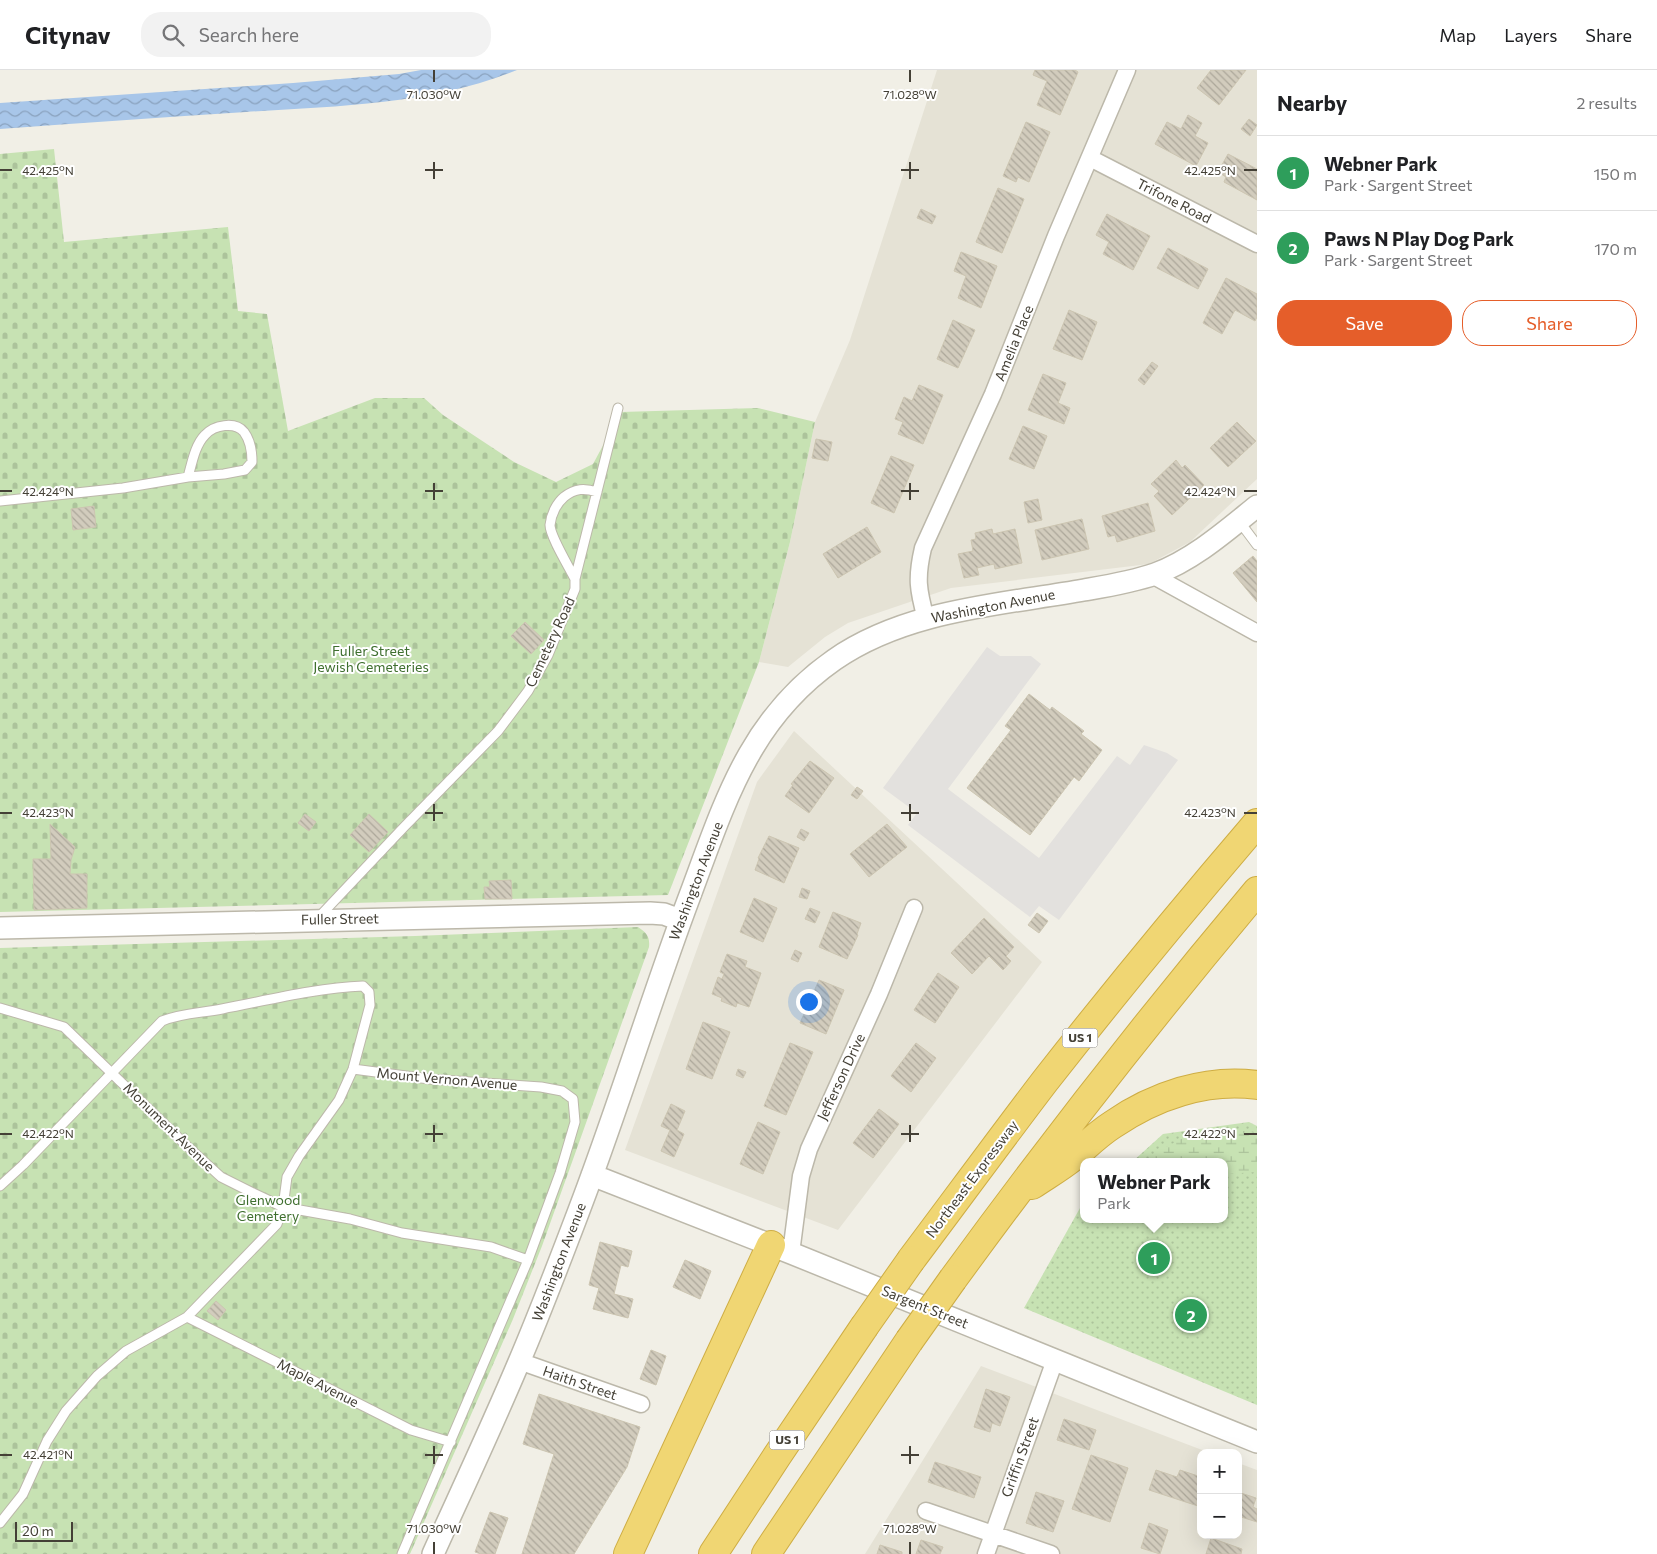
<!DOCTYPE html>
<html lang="en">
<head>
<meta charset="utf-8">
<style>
  :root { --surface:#fff; --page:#f2f2f2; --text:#202124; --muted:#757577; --line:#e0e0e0; --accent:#e55e2a }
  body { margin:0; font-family:Commissioner,sans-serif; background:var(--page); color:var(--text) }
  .controls { position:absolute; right:15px; bottom:15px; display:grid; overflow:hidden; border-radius:10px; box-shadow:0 5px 20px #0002 }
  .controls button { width:45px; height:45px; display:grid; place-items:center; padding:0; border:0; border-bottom:1px solid var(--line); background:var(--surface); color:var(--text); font:25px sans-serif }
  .scale { position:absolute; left:15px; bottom:12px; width:58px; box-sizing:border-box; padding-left:5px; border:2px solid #444036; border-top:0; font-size:14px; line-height:18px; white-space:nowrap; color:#444036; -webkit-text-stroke:4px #fff; paint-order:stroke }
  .you { position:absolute; left:808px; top:931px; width:18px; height:18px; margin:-12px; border:4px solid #fff; border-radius:50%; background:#1a73e8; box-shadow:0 0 0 8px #1a73e833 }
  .badge { display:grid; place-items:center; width:32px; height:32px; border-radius:50%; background:var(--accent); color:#fff; font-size:16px; font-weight:700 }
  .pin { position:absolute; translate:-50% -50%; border:2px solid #fff; box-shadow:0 1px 5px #0006 }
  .popup { position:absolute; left:1080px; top:1088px; width:148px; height:65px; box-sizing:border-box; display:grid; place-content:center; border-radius:10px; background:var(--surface); filter:drop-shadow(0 1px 4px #0005); font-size:16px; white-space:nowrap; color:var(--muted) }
  .popup b { font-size:19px; color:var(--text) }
  .popup::after { content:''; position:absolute; left:50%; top:100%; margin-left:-10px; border:10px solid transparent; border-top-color:var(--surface) }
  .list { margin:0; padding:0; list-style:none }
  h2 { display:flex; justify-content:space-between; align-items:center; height:65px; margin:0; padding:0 20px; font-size:21px }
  h2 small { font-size:16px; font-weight:400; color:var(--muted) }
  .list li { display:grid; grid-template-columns:32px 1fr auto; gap:15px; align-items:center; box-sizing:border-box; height:75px; padding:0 20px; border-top:1px solid var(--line) }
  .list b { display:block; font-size:19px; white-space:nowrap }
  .list p { margin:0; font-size:16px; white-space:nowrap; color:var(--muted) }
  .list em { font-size:16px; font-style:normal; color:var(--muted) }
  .actions { display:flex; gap:10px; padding:15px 20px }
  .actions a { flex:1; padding:11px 0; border:1px solid var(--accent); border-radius:20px; text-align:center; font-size:18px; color:var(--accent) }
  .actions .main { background:var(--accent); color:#fff }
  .icon { flex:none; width:28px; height:28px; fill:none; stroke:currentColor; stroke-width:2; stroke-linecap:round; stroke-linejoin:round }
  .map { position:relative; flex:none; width:1257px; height:1484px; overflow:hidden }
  header { display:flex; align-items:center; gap:30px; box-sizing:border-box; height:70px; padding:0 25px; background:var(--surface); border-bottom:1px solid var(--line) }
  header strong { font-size:24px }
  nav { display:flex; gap:28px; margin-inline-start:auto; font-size:18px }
  .search { width:350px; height:45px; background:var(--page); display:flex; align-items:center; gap:12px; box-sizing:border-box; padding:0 18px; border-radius:20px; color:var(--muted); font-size:19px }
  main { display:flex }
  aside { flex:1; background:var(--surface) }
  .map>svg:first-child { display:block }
</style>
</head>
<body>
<header>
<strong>Citynav</strong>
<div class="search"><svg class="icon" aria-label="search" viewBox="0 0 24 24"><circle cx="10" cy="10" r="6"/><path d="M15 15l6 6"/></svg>Search here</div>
<nav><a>Map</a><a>Layers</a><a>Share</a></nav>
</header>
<main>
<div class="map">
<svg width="1257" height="1484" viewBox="0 0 1257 1484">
  <defs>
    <pattern id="grass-dots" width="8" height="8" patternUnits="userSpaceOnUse" patternTransform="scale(1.25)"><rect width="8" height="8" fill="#c7e2b3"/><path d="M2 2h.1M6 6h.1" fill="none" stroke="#acc39b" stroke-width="1.8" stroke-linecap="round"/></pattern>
    <pattern id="wetland-marsh" width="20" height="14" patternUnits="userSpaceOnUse" patternTransform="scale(1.25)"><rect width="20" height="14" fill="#c7e2b3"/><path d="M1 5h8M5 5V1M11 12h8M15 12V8" fill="none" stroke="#acc39b"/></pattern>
    <pattern id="cemetery-stones" width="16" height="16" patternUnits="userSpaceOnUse" patternTransform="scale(1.25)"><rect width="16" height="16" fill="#c7e2b3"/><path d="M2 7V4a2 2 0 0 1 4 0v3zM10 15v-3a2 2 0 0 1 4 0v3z" fill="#acc39b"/></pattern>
    <pattern id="water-waves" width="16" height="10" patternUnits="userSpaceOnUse" patternTransform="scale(1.25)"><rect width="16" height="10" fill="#a8c6e9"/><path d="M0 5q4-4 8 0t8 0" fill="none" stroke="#8aa2be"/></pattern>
    <pattern id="building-back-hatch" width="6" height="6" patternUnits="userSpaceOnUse" patternTransform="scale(1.25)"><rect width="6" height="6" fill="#d2ccbd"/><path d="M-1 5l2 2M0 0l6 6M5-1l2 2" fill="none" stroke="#aca79a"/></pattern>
  </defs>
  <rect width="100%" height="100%" fill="#f1efe6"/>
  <path fill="#e5e2d5" d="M 937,0 L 1257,0 L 1257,409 L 1190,472 L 1149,494 L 951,518 L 848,553 L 825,567 L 788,597 L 759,592 L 790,472 L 815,352 L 850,270 Z
    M 794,661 L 1042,892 L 838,1160 L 625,1080 L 757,712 Z
    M 981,1296 L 1210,1383 L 1201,1383 L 1201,1465 L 1238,1465 L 1238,1393 L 1257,1400 L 1257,1484 L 865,1484 Z"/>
  <path fill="url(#grass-dots)" d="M 1249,1052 L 1257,1056 L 1257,1335 L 1024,1238 L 1080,1138 L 1084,1134 L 1084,1149 L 1224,1149 L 1224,1092 L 1132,1092 L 1163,1064 Z"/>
  <path fill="url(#wetland-marsh)" d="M 1224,1061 L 1248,1061 L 1257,1064 L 1257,1102 L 1224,1104 L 1224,1092 L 1145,1092 L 1166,1077 L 1181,1069 Z"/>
  <path fill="url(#cemetery-stones)" d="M 54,79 L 64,172 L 228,157 L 238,241 L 267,244 L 288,361 L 375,328 L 424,328 L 443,345 L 514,392 L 556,412 L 593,394 L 621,342 L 758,338 L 815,352 L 790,472 L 759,592 L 668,825 L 0,842 L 0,84 Z
    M 638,857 C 647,863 650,867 649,877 L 542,1176 L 513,1249 L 410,1484 L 0,1484 L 0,878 L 415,866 Z"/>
  <path fill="#e3e1de" d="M 987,577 L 1000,586 L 1031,586 L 1041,594 L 948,719 L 1039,788 L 1117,686 L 1130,695 L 1144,675 L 1167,683 L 1178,690 L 1059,850 L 1039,836 L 1030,847 L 908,755 L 917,743 L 883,718 Z"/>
  <path fill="url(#water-waves)" d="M 421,0 L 517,0 C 431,35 337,36 246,42 C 164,47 82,53 0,59 L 0,33 L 293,13 L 399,4 Z"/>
  <path fill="url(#building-back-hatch)" stroke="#ccc5b1" d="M 1035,0 L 1075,0 L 1078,2 L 1060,45 L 1037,35 L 1047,11 L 1033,5 Z
    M 1211,0 L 1246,0 L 1219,35 L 1197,18 Z
    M 1188,45 L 1202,53 L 1195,66 L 1208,73 L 1196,96 L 1155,74 L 1167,52 L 1181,59 Z
    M 1249,49 L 1257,55 L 1250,66 L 1241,59 Z
    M 1026,52 L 1050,62 L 1029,112 L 1018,107 L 1016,112 L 1003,106 Z
    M 1228,84 L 1257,99 L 1257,130 L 1224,112 L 1226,107 L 1218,102 Z
    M 998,118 L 1024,129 L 1002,183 L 976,172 Z
    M 921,139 L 936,146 L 932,154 L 917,148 Z
    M 1107,144 L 1150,166 L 1133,200 L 1103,184 L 1109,172 L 1096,165 Z
    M 1168,178 L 1208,199 L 1198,219 L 1157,198 Z
    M 961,182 L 997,196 L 981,238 L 958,228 L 966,206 L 954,201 Z
    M 1226,208 L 1257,224 L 1257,247 L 1255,251 L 1235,240 L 1222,264 L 1203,253 Z
    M 1069,240 L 1097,252 L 1082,290 L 1053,279 Z
    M 953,250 L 975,260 L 958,298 L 937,289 Z
    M 1152,292 L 1158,296 L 1144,315 L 1138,310 Z
    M 1043,304 L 1066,313 L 1058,333 L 1070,338 L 1064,354 L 1028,340 Z
    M 919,315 L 943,325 L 923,374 L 898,364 L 903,352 L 895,349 L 904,327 L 912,331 Z
    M 1237,352 L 1256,371 L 1228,397 L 1210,378 Z
    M 1023,356 L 1047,366 L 1034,399 L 1009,389 Z
    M 816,369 L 832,372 L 828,391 L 812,388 Z
    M 891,386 L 914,395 L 894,443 L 871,433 Z
    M 1176,390 L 1182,398 L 1185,395 L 1204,415 L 1172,445 L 1154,426 L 1159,421 L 1151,414 Z
    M 1038,429 L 1042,450 L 1028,453 L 1024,432 Z
    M 1148,433 L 1155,461 L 1117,472 L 1115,465 L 1108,467 L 1102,446 Z
    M 94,436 L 96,457 L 73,460 L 71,439 Z
    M 1082,449 L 1089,479 L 1042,490 L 1035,460 Z
    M 867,457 L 881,482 L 838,508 L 823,484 Z
    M 992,459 L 993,464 L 1015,459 L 1022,493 L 995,499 L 994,494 L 977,498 L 979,505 L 964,508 L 958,484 L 973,481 L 971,470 L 976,469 L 975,463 Z
    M 1253,486 L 1257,491 L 1257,532 L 1233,503 Z
    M 525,552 L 544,570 L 531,584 L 511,566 Z
    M 1029,624 L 1050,640 L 1052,637 L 1084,661 L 1081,664 L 1102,680 L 1079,711 L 1074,707 L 1030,765 L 967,718 L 1011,660 L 1005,656 Z
    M 810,691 L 834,708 L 809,743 L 785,726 L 793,715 L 791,714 Z
    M 857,717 L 863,721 L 857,729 L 851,725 Z
    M 305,744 L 316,752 L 309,761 L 298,753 Z
    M 369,744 L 388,762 L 369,782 L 350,765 Z
    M 50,754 L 75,777 L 71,790 L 70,804 L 87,804 L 87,838 L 34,840 L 33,789 L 51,789 Z
    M 887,754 L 907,777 L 869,807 L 850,784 Z
    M 801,759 L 809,763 L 804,771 L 797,767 Z
    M 769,766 L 799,778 L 784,813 L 755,800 L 759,789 L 758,788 Z
    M 511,810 L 512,829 L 485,829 L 484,817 L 490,817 L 489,811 Z
    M 802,818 L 810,821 L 807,829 L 799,827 Z
    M 754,828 L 777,838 L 763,872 L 740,862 Z
    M 810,838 L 820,842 L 815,853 L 805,849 Z
    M 833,842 L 861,853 L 857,864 L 858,865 L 847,889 L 819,877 Z
    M 1037,843 L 1048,851 L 1039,863 L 1028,855 Z
    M 984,848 L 1014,877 L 1006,886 L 1011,891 L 1003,900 L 989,886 L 972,904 L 951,883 Z
    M 795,880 L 802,883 L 798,892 L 791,889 Z
    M 727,884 L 747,891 L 745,897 L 761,903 L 749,937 L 737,933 L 736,937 L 721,931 L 722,928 L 712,924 L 718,907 L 722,909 L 724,904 L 720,902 Z
    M 938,903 L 959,917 L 935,953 L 914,940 Z
    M 819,910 L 844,920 L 826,964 L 800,953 Z
    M 703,952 L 730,962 L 712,1009 L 686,999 Z
    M 790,973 L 813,982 L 786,1045 L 764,1036 Z
    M 916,973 L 936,988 L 911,1022 L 891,1006 Z
    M 738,999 L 746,1002 L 743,1008 L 736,1005 Z
    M 671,1034 L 685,1041 L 677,1060 L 684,1064 L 674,1087 L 661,1081 L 670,1060 L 661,1056 Z
    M 879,1039 L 899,1054 L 873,1088 L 853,1073 Z
    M 758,1052 L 780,1062 L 763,1104 L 740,1094 Z
    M 600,1172 L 632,1181 L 628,1197 L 621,1195 L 614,1224 L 633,1229 L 628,1248 L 593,1239 L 599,1218 L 589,1215 Z
    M 685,1190 L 711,1201 L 700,1229 L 673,1217 Z
    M 216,1231 L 226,1240 L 218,1250 L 207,1241 Z
    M 651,1280 L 666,1286 L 656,1315 L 640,1309 Z
    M 986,1319 L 1010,1327 L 1000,1356 L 992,1353 L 990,1362 L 974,1357 Z
    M 539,1324 L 640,1357 L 627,1397 L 574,1484 L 522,1484 L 554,1384 L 523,1374 Z
    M 1064,1349 L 1096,1360 L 1089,1380 L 1057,1370 Z
    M 1091,1385 L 1128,1398 L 1110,1452 L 1072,1439 Z
    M 935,1392 L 981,1407 L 974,1428 L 928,1412 Z
    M 1156,1400 L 1177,1407 L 1180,1400 L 1201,1407 L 1201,1437 L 1149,1420 Z
    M 1036,1422 L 1064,1431 L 1053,1462 L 1026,1453 Z
    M 1238,1422 L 1256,1428 L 1253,1437 L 1257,1439 L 1257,1452 L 1238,1446 Z
    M 490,1442 L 508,1448 L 495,1484 L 481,1484 L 475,1482 Z
    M 1149,1453 L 1168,1460 L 1160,1484 L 1141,1478 Z
    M 1211,1468 L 1242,1479 L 1241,1484 L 1206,1484 Z
    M 921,1470 L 943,1477 L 940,1484 L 916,1484 Z
    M 880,1475 L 902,1482 L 902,1484 L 877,1484 Z"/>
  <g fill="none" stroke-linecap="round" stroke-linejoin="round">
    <g stroke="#bcb8aa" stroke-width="11">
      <path id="service" d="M 0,431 L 123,418 L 188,407 L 224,404 L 245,400 L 252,392 C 252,382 250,370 244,362 C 235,351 214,355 205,365 C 195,375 192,393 188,407
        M 1239,451 L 1257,475
        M 575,509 C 569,497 550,466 550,455 C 551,444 557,433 564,427 C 575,418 585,418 597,422
        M 318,848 L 404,757 L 498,661 L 528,621 L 548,585 L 575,519 L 575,509 L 618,338
        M 0,938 L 64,957 L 188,1077 L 221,1107 L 251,1122 L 283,1137 L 350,1149 L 402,1163 L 491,1177 L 528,1190
        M 353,999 L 429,1009 L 541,1017 L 562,1021 L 573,1029 L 575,1052 L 560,1103 L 528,1190 L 402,1484
        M 0,1116 L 23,1095 L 162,951 C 181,943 202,943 222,939 C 269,930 316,918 363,916 L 369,922 L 370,935 L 353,999 L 339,1030 L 299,1086 L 287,1107 L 283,1137 L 277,1154 L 187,1247 L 126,1281 L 97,1306 L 66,1341 L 47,1371 L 23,1424 L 0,1453
        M 187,1247 L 411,1360 L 451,1372"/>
    </g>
    <g stroke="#bcb8aa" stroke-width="19">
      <path id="minor" d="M 1090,88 L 1257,174
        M 1152,505 L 1257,563
        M 926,549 C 918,520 916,508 923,478 L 993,324 L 1056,166 L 1127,0
        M 791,1183 L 801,1106 L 809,1079 L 879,924 L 914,838
        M 519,1291 L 641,1334
        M 926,1441 L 1051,1484
        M 986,1484 L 1055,1290"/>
    </g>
    <g stroke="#bcb8aa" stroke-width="24">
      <path id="tertiary" d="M 0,858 L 650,843 L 664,844 L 680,850
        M 592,1105 L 791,1183 L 1257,1372
        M 433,1484 C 462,1420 492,1356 519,1292 C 540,1243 559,1193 578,1143 C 618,1039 650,932 689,828 C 724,735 748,650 834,590 C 906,540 999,535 1084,520 C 1107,516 1132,512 1155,504 C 1193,490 1226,461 1257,436"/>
    </g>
    <g stroke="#cead44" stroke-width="30">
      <path id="motorway" d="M 1032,1115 C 1045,1106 1061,1097 1073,1087 C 1086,1076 1098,1064 1112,1055 C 1154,1026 1206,1008 1257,1015
        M 911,1190 C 956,1130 1000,1070 1045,1011 C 1114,923 1185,837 1257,753
        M 953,1209 C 1050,1076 1151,947 1257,821
        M 628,1484 L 771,1175
        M 713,1484 L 777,1386 L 864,1257
        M 766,1484 L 909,1271"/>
    </g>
    <use href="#service" stroke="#fff" stroke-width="9"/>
    <use href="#minor" stroke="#fff" stroke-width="16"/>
    <use href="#tertiary" stroke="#fff" stroke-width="21"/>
    <use href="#motorway" stroke="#f0d673" stroke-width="28"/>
    <g stroke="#cead44" stroke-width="30" stroke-linecap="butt">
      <path id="motorway-bridge" d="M 864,1257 L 911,1190
        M 909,1271 L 953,1209"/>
    </g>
    <use href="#motorway-bridge" stroke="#f0d673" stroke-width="28"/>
  </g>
  <path fill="none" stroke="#444036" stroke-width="2" d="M 434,0 L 434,12M 910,0 L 910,12M 434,92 L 434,109M 910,92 L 910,109M 0,100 L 12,100M 425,100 L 443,100M 901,100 L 919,100M 1244,100 L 1257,100M 434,413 L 434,430M 910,413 L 910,430M 0,421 L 12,421M 425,421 L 443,421M 901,421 L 919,421M 1244,421 L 1257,421M 434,734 L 434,751M 910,734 L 910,751M 0,743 L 12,743M 425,743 L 443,743M 901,743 L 919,743M 1244,743 L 1257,743M 434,1055 L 434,1072M 910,1055 L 910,1072M 0,1064 L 12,1064M 425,1064 L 443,1064M 901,1064 L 919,1064M 1244,1064 L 1257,1064M 434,1376 L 434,1394M 910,1376 L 910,1394M 0,1385 L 12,1385M 425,1385 L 443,1385M 901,1385 L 919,1385M 434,1472 L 434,1484M 910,1472 L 910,1484"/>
  <g text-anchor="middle" stroke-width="4" stroke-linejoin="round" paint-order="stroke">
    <g fill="#fff" stroke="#7c7972" stroke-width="1">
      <rect x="1062.5" y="958.5" width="35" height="19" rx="4"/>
      <rect x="769.5" y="1360.5" width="35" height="19" rx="4"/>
    </g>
    <g font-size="12" font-weight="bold" fill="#444036">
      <text x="1080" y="972">US 1</text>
      <text x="787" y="1374">US 1</text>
    </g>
    <g font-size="14" fill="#444036" stroke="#fff">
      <text transform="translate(1174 131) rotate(27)" y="5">Trifone Road</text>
      <text transform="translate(1014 273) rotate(-68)" y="5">Amelia Place</text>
      <text transform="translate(993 536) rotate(-11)" y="5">Washington Avenue</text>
      <text transform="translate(550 572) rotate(-65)" y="5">Cemetery Road</text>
      <text transform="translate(696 811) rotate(-69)" y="5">Washington Avenue</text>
      <text transform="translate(340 849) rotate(-1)" y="5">Fuller Street</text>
      <text transform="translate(841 1007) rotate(-65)" y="5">Jefferson Drive</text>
      <text transform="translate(447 1009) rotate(5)" y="5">Mount Vernon Avenue</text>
      <text transform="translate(169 1057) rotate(44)" y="5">Monument Avenue</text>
      <text transform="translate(972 1109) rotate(-53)" y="5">Northeast Expressway</text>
      <text transform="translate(559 1192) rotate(-69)" y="5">Washington Avenue</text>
      <text transform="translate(925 1237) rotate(22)" y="5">Sargent Street</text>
      <text transform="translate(318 1313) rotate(27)" y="5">Maple Avenue</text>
      <text transform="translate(580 1313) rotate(19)" y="5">Haith Street</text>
      <text transform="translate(1020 1387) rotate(-70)" y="5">Griffin Street</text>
    </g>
    <g font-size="14" fill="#3f6f2f" stroke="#fff">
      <text x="371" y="586">Fuller Street<tspan x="371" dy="16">Jewish Cemeteries</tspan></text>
      <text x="268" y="1135">Glenwood<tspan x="268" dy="16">Cemetery</tspan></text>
    </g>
  </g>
  <g font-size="12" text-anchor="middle" fill="#444036" stroke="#fff" stroke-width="4" stroke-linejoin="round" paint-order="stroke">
    <text x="434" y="29">71.030°W</text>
    <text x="910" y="29">71.028°W</text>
    <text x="48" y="105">42.425°N</text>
    <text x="1210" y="105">42.425°N</text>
    <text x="48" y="426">42.424°N</text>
    <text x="1210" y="426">42.424°N</text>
    <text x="48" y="747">42.423°N</text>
    <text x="1210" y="747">42.423°N</text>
    <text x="48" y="1068">42.422°N</text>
    <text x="1210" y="1068">42.422°N</text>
    <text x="48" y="1389">42.421°N</text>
    <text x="434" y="1463">71.030°W</text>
    <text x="910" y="1463">71.028°W</text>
  </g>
</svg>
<div class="controls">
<button>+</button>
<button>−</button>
</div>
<div class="scale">20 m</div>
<div class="you"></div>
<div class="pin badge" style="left:1154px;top:1188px;background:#2e9e5b">1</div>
<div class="popup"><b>Webner Park</b>Park</div>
<div class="pin badge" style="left:1191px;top:1245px;background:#2e9e5b">2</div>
</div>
<aside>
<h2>Nearby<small>2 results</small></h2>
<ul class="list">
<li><span class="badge" style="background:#2e9e5b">1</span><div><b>Webner Park</b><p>Park · Sargent Street</p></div><em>150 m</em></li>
<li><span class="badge" style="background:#2e9e5b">2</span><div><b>Paws N Play Dog Park</b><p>Park · Sargent Street</p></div><em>170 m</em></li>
</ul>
<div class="actions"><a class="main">Save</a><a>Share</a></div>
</aside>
</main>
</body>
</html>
